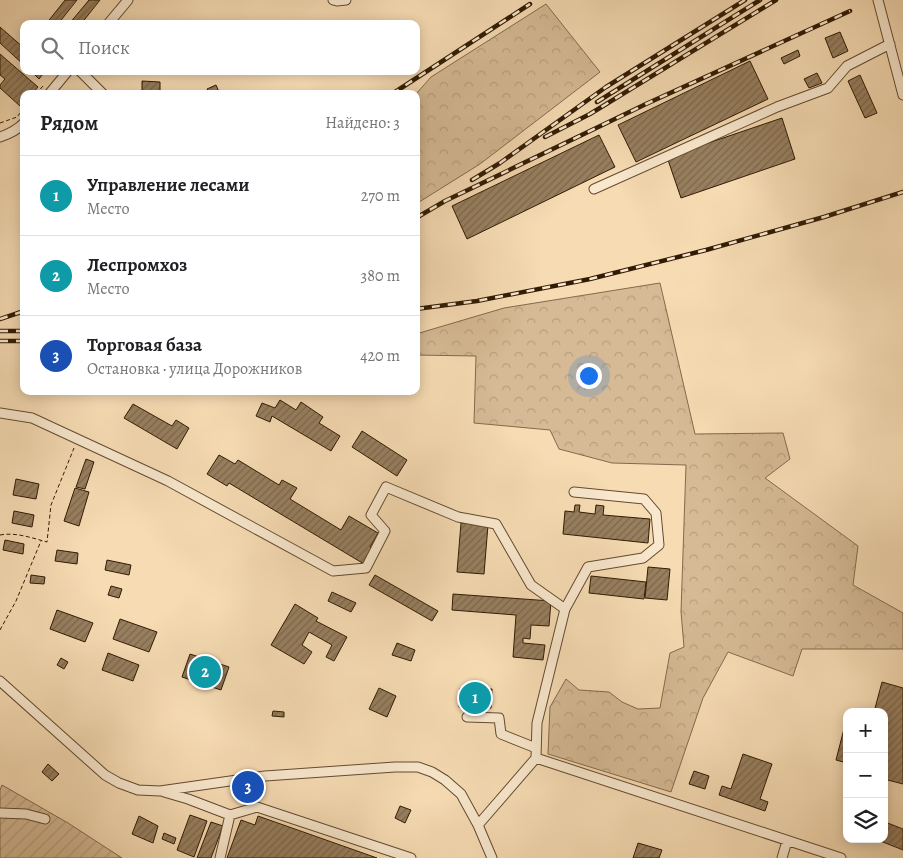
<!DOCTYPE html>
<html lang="ru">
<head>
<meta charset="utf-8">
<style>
  :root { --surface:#fff; --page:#f2f2f2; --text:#202124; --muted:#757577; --line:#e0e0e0; --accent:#1a73e8 }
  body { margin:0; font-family:Alegreya,serif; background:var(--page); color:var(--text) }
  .controls { position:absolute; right:15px; bottom:15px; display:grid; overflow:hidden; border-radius:10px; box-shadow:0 2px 12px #0003 }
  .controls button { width:45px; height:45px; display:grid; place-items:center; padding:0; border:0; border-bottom:1px solid var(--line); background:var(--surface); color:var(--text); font:25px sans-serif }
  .you { position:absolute; left:588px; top:375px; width:18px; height:18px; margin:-12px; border:4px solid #fff; border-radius:50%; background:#1a73e8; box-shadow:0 0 0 8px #1a73e833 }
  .badge { display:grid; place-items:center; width:32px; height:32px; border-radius:50%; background:var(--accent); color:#fff; font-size:16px; font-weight:700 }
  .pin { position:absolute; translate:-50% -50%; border:2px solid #fff; box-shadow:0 1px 5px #0006 }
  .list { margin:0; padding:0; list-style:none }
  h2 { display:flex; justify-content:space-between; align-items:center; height:65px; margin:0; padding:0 20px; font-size:21px }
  h2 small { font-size:16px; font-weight:400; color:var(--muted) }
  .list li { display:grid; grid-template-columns:32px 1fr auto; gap:15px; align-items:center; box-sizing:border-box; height:80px; padding:0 20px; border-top:1px solid var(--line) }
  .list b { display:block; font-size:19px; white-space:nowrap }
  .list p { margin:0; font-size:16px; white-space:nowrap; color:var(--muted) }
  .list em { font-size:16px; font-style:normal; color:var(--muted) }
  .icon { flex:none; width:28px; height:28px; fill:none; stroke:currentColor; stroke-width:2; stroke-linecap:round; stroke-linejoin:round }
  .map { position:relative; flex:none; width:903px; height:858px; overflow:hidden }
  .search { position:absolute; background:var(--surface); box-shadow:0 2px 12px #0003; left:20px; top:20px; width:400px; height:55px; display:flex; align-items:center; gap:12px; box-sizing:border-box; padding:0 18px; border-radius:10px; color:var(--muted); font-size:19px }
  .panel { position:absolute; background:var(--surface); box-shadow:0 2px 12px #0003; left:20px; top:90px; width:400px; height:305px; border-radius:10px }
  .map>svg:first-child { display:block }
</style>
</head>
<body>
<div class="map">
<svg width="903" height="858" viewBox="0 0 903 858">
  <defs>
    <pattern id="forest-crowns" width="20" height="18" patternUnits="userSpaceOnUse" patternTransform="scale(1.25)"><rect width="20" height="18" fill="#d5ba95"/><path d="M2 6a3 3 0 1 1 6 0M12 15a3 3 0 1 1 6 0" fill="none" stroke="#b79f7f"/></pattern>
    <pattern id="garden-furrows" width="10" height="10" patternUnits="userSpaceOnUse" patternTransform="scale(1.25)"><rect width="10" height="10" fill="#d5ba95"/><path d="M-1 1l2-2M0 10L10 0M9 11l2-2" fill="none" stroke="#b79f7f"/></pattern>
    <pattern id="building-hatch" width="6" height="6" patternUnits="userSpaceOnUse" patternTransform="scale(1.25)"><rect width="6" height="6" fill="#977f5f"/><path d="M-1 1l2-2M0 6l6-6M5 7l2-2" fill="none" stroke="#7c674c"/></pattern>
  </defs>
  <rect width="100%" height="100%" fill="#f6dbb3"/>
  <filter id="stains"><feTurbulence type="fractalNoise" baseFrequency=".004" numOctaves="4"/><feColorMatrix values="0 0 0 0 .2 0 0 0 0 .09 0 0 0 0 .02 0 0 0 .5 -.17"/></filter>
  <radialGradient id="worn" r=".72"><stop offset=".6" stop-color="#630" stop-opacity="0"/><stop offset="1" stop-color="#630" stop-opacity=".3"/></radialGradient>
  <path fill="url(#forest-crowns)" stroke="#836a4c" d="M 546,4 L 600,72 L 480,164 L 416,204 L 416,94 L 431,77 Z
    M 660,283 L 695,434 L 783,433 L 790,459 L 765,478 L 858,546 L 853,585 L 903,613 L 903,649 L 802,649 L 793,676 L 728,652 L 703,698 L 671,792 L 548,754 L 550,707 L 566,679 L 579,690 L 609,692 L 622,702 L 638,709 L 660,708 L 670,653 L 684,647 L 681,612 L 686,465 L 612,463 L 559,449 L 550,430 L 474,423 L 476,356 L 416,355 L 416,334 L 504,308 Z"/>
  <path fill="url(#garden-furrows)" stroke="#836a4c" d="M 2,785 L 68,823 L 122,858 L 0,858 L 0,790 Z"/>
  <path fill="url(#building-hatch)" stroke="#311b03" d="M 65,0 L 77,0 L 58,24 L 46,24 Z
    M 89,0 L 100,0 L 81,24 L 69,24 Z
    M 0,27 L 24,48 L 24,65 L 0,43 Z
    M 840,32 L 848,51 L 833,58 L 825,38 Z
    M 798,50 L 800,56 L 784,64 L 781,58 Z
    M 0,54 L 38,87 L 32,94 L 24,94 L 24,103 L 20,106 L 0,88 L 0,85 L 5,79 L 0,75 Z
    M 750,61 L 768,99 L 636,162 L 618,125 Z
    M 31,71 L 45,71 L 39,79 Z
    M 817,73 L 822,83 L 809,88 L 804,79 Z
    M 860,75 L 877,113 L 865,118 L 848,81 Z
    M 142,81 L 160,82 L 160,94 L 142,94 Z
    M 216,85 L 220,94 L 210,94 L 207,89 Z
    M 782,118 L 795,159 L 681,198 L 667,157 Z
    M 599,135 L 615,167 L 467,239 L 452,206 Z
    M 280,400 L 296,410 L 301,402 L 323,417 L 319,423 L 340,436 L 331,451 L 272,416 L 270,422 L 256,416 L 262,403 L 275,408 Z
    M 133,404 L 172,426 L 176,420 L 189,428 L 177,449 L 124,418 Z
    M 362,431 L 407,460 L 397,476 L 352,447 Z
    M 219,455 L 235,464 L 238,460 L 279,485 L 282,480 L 297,488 L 290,499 L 341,530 L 349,516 L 378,533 L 370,547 L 374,549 L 364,564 L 229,483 L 227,486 L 207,474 Z
    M 86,459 L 94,462 L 85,489 L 76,487 Z
    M 16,479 L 39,484 L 36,499 L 13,495 Z
    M 75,488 L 89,492 L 79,526 L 64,521 Z
    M 575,505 L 580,505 L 579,512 L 595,514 L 596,505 L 604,506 L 603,515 L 650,519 L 648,543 L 563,534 L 565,511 L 574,512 Z
    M 14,511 L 34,515 L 32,527 L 12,523 Z
    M 461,523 L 488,525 L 484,574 L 457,572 Z
    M 5,540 L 24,544 L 23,554 L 3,550 Z
    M 57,550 L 78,553 L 77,564 L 55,561 Z
    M 107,560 L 131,565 L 129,575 L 105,570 Z
    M 648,567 L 670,569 L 667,600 L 645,598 Z
    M 31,575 L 45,577 L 44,584 L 30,583 Z
    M 375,575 L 438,611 L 432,621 L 369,585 Z
    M 591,576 L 646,582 L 644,599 L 589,593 Z
    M 111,586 L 122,589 L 119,598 L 108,595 Z
    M 332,592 L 356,603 L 351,612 L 328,601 Z
    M 453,594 L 551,601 L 549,626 L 531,625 L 530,639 L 523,638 L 523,643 L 545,645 L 543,660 L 513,657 L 516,615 L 452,610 Z
    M 295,604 L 318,618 L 316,621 L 347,637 L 334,661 L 326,657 L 332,645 L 309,632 L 302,645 L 312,652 L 304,664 L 271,645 Z
    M 57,610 L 93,623 L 85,642 L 50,629 Z
    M 120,619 L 157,632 L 149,652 L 113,639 Z
    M 397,643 L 415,650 L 411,661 L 392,655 Z
    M 108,653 L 139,665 L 133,681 L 102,670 Z
    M 190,654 L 229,667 L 221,690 L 182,677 Z
    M 61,658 L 68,662 L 64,669 L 57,665 Z
    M 882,682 L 903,688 L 903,784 L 884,779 L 884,712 L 874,712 Z
    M 379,688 L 396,696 L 387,717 L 369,709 Z
    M 460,688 L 492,689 L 491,708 L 459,707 Z
    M 273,711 L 284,712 L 284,717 L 272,716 Z
    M 845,725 L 847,725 L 847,763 L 836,760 Z
    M 743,754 L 772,764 L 760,799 L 768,802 L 765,811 L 719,795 L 722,786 L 731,789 Z
    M 48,764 L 59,774 L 52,781 L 42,772 Z
    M 694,771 L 709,776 L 705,789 L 689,784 Z
    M 400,806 L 411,810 L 405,823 L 395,818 Z
    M 190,815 L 207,821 L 194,857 L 177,850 Z
    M 139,816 L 158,826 L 153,843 L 132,834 Z
    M 258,816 L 377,858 L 227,858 L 241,820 L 255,825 Z
    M 211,822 L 223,826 L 211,858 L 197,858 Z
    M 885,822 L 903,829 L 903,850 L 878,840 L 878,839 L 884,839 Z
    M 164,833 L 176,838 L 174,844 L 162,839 Z
    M 638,843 L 662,850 L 659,858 L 633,858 Z"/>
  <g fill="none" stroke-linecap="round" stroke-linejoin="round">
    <g stroke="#624b2f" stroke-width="11">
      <path id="minor" d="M 333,0 L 337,1 L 346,0
        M 878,0 L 903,95
        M 108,24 L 128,0
        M 80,71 L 103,94
        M 49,94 L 68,71
        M 0,137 C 9,134 17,130 24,123
        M 594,189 L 777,107 L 828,88 L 847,66 L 890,44
        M 0,413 L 32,418 L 168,481 L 333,571 L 366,568 L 385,531 L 371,515 L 386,487 L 458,517 L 496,524 L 531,585 L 565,609 L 537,723 L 536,758
        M 565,609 L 588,567 L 643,558 L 659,545 L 656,513 L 644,499 L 574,492
        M 0,681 L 105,775 L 119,783 L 138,790 L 160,791 L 265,776 L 395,767 L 418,767 L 432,772 L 445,780 L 461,794 L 478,825 L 492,858
        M 467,717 L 499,718 L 501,734 L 536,748
        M 164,792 L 188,799 L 230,815 L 220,858
        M 0,813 L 26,814 L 45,819
        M 230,815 L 257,807 L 411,858
        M 478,825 L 536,758 L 841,858
        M 782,858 L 787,841"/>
    </g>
    <path stroke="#311b03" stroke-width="1" stroke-dasharray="4 2.5" stroke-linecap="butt" d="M 36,94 L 43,86
      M 0,123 L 17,117 L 24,108
      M 0,535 C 16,532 32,538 47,542 L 51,505 L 74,448
      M 0,630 L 16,601 L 41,541"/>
    <use href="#minor" stroke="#f9e8ce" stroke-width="9"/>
    <g stroke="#311b03" stroke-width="4.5">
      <path id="rail" d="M 392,94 L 530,4
        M 597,102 L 760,0
        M 545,137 L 590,114 L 776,0
        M 472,180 L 500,163 L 606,87 L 745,0
        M 416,218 L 445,201 L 646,104 L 850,11
        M 416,309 L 477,301 L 590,279 L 706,250 L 824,217 L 903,192
        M 0,319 L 24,311
        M 0,331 L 24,331
        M 0,341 L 24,341"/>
    </g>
    <use href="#rail" stroke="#f9e8ce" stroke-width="2.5" stroke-dasharray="8" stroke-linecap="butt"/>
  </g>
  <rect width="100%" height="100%" filter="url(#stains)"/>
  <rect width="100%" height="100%" fill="url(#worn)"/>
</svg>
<div class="controls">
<button>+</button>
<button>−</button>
<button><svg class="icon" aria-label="layers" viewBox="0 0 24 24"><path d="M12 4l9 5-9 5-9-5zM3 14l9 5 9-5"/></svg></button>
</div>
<div class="you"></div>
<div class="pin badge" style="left:475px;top:698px;background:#0f9aa8">1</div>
<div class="pin badge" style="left:205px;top:672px;background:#0f9aa8">2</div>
<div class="pin badge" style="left:248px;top:787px;background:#1a4fb4">3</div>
<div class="search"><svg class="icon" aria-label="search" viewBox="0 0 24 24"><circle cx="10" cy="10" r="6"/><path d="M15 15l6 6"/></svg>Поиск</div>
<section class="panel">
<h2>Рядом<small>Найдено: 3</small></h2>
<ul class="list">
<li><span class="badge" style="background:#0f9aa8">1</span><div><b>Управление лесами</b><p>Место</p></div><em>270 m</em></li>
<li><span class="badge" style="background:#0f9aa8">2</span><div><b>Леспромхоз</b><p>Место</p></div><em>380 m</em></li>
<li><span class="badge" style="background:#1a4fb4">3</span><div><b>Торговая база</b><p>Остановка · улица Дорожников</p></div><em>420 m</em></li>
</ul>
</section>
</div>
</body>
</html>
